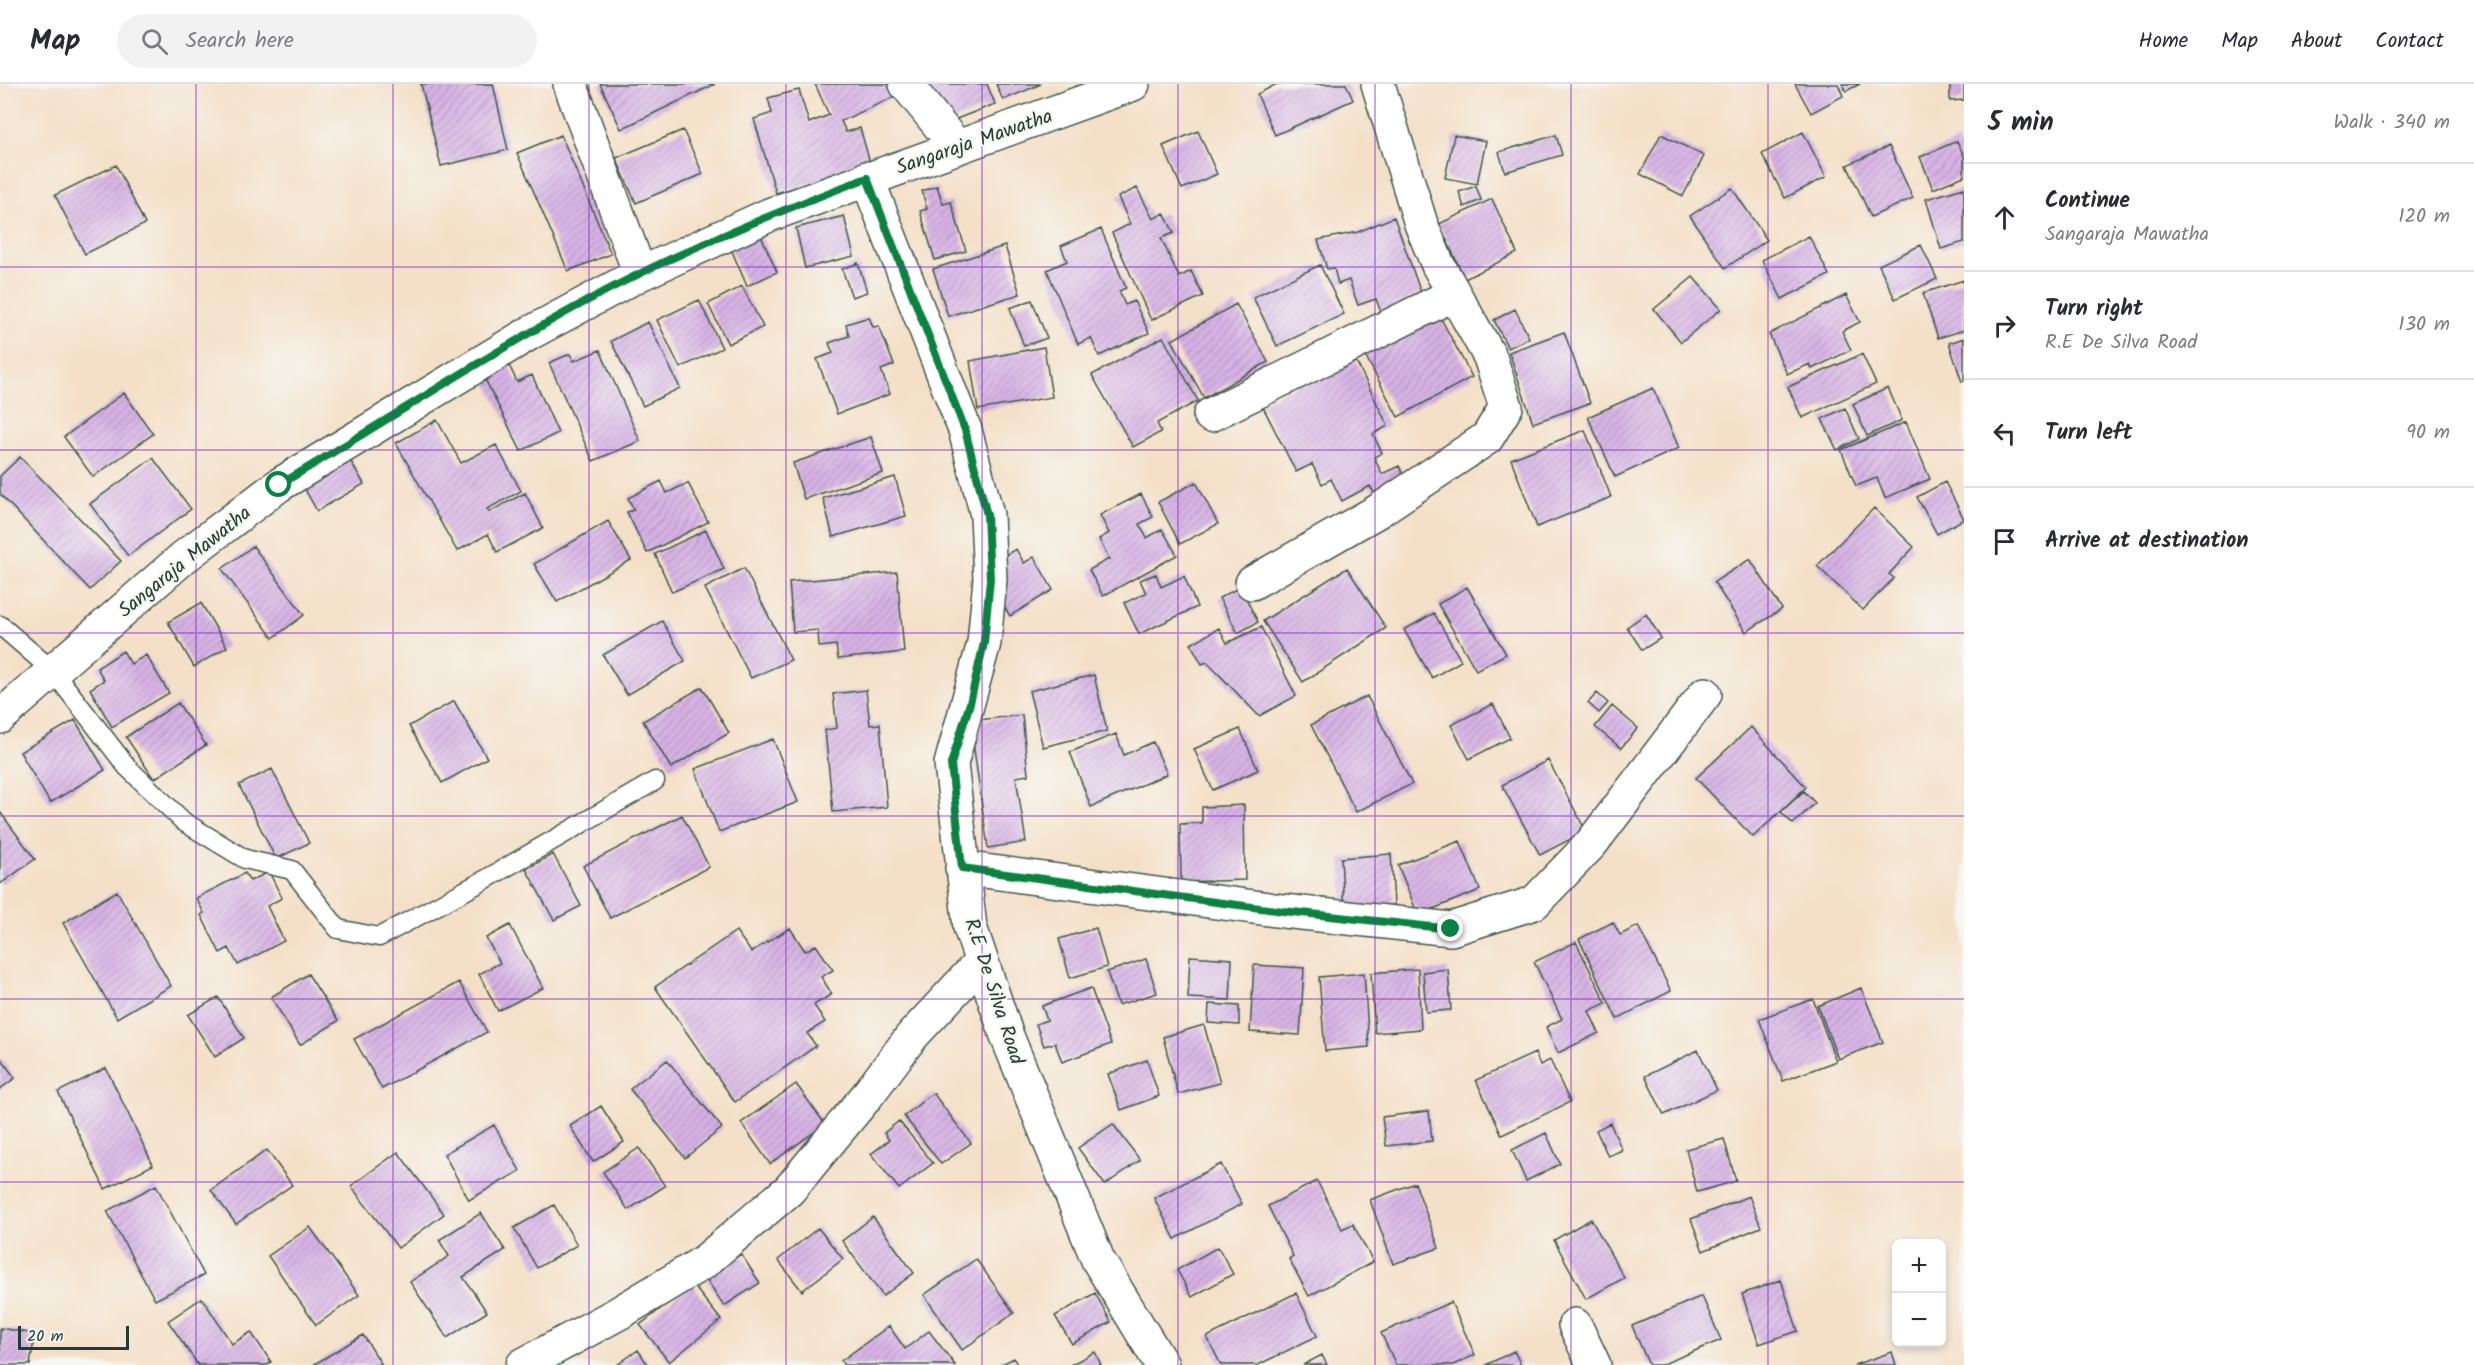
<!DOCTYPE html>
<html lang="en">
<head>
<meta charset="utf-8">
<style>
  :root { --surface:#fff; --page:#f2f2f3; --text:#2b2b33; --muted:#7c7c81; --line:#e1e1e2 }
  body { margin:0; font-family:Kalam,sans-serif; background:var(--page); color:var(--text) }
  .controls { position:absolute; right:18px; bottom:18px; display:grid; overflow:hidden; border-radius:9px; box-shadow:0 3px 9px #0003 }
  .controls button { width:54px; height:54px; display:grid; place-items:center; padding:0; border:0; border-bottom:2px solid var(--line); background:var(--surface); color:var(--text); font:30px sans-serif }
  .scale { position:absolute; left:18px; bottom:15px; width:111px; box-sizing:border-box; padding-left:6px; border:3px solid #1f3d34; border-top:0; font-size:16px; line-height:21px; white-space:nowrap; color:#1f3d34; -webkit-text-stroke:4px #f6f6f2; paint-order:stroke }
  .stop { position:absolute; width:18px; height:18px; margin:-14px; border:4px solid #0b8043; border-radius:50%; background:#fff }
  .stop.end { background:#0b8043; border-color:#fff; box-shadow:0 2px 6px #0008 }
  .list { margin:0; padding:0; list-style:none }
  h2 { display:flex; justify-content:space-between; align-items:center; height:78px; margin:0; padding:0 24px; font-size:26px }
  h2 small { font-size:20px; font-weight:400; color:var(--muted) }
  .list li { display:grid; grid-template-columns:39px 1fr auto; gap:18px; align-items:center; box-sizing:border-box; height:108px; padding:0 24px; border-top:2px solid var(--line) }
  .list b { display:block; font-size:22px; white-space:nowrap }
  .list p { margin:0; font-size:20px; white-space:nowrap; color:var(--muted) }
  .list em { font-size:20px; font-style:normal; color:var(--muted) }
  .icon { flex:none; width:33px; height:33px; fill:none; stroke:currentColor; stroke-width:2; stroke-linecap:round; stroke-linejoin:round }
  .map { position:relative; flex:none; width:1964px; height:1281px; overflow:hidden }
  header { display:flex; align-items:center; gap:36px; box-sizing:border-box; height:84px; padding:0 30px; background:var(--surface); border-bottom:2px solid var(--line) }
  header strong { font-size:28px }
  nav { display:flex; gap:33px; margin-inline-start:auto; font-size:21px }
  .search { width:420px; height:54px; background:var(--page); display:flex; align-items:center; gap:15px; box-sizing:border-box; padding:0 21px; border-radius:33px; color:var(--muted); font-size:22px }
  main { display:flex }
  aside { flex:1; background:var(--surface) }
  .map>svg:first-child { display:block }
</style>
</head>
<body>
<header>
<strong>Map</strong>
<div class="search"><svg class="icon" aria-label="search" viewBox="0 0 24 24"><circle cx="10" cy="10" r="6"/><path d="M15 15l6 6"/></svg>Search here</div>
<nav><a>Home</a><a>Map</a><a>About</a><a>Contact</a></nav>
</header>
<main>
<div class="map">
<svg width="1964" height="1281" viewBox="0 0 1964 1281">
  <defs>
    <pattern id="building-hatch" width="6" height="6" patternUnits="userSpaceOnUse" patternTransform="scale(1.5)"><rect width="6" height="6" fill="#d8b3e6"/><path d="M-1 1l2-2M0 6l6-6M5 7l2-2" fill="none" stroke="#af93bb"/></pattern>
  </defs>
  <rect width="100%" height="100%" fill="#f6f6f2"/>
  <filter id="ink" filterUnits="userSpaceOnUse"><feTurbulence type="fractalNoise" baseFrequency=".0167" numOctaves="2"/><feDisplacementMap in="SourceGraphic" scale="12" xChannelSelector="R" yChannelSelector="G"/><feConvolveMatrix kernelMatrix="1 2 1 2 8 2 1 2 1" color-interpolation-filters="sRGB"/></filter>
  <filter id="wash" filterUnits="userSpaceOnUse"><feTurbulence type="fractalNoise" baseFrequency=".008" numOctaves="4" result="noise"/><feDisplacementMap in="SourceGraphic" scale="24" xChannelSelector="R" yChannelSelector="G"/><feGaussianBlur stdDeviation="1.35" result="paint"/><feColorMatrix in="noise" values="0 0 0 0 0 0 0 0 0 0 0 0 0 0 0 0 0 1.4 0 .05"/><feComposite in="paint" operator="in"/></filter>
  <g filter="url(#wash)">
    <rect width="100%" height="100%" fill="#f4e0c8"/>
    <g id="blocks">
      <path fill="url(#building-hatch)" d="M 421,0 L 493,0 L 508,66 L 441,82 Z
        M 600,0 L 715,0 L 621,45 Z
        M 815,0 L 888,0 L 894,13 L 841,37 L 846,48 L 860,44 L 871,82 L 776,109 L 754,35 L 772,29 L 768,14 L 799,6 L 809,39 L 829,31 Z
        M 925,0 L 987,0 L 995,20 L 941,41 Z
        M 996,0 L 1041,0 L 1003,16 Z
        M 1277,0 L 1346,0 L 1353,16 L 1275,51 L 1257,10 Z
        M 1795,0 L 1838,0 L 1843,12 L 1811,29 Z
        M 1842,0 L 1860,0 L 1846,7 Z
        M 1950,0 L 1964,0 L 1964,16 L 1950,17 Z
        M 683,46 L 703,90 L 636,119 L 616,74 Z
        M 1198,47 L 1217,90 L 1182,105 L 1163,62 Z
        M 1803,48 L 1826,93 L 1785,114 L 1762,70 Z
        M 1661,50 L 1704,72 L 1683,112 L 1640,90 Z
        M 561,51 L 611,170 L 568,187 L 517,69 Z
        M 1454,51 L 1486,57 L 1477,100 L 1445,94 Z
        M 1556,51 L 1562,71 L 1505,88 L 1499,68 Z
        M 1957,57 L 1964,72 L 1964,92 L 1933,105 L 1920,73 Z
        M 1889,62 L 1913,114 L 1871,133 L 1847,81 Z
        M 116,81 L 145,140 L 85,170 L 55,111 Z
        M 937,102 L 943,120 L 951,118 L 966,167 L 935,176 L 920,127 L 927,125 L 922,107 Z
        M 1476,102 L 1481,116 L 1464,123 L 1459,108 Z
        M 1137,104 L 1153,135 L 1164,129 L 1174,149 L 1161,154 L 1179,193 L 1191,187 L 1203,212 L 1151,236 L 1112,149 L 1130,140 L 1118,113 Z
        M 1732,104 L 1767,156 L 1725,184 L 1690,132 Z
        M 1964,104 L 1964,158 L 1941,165 L 1926,115 Z
        M 1492,115 L 1517,169 L 1465,195 L 1439,140 Z
        M 844,132 L 854,172 L 805,184 L 796,144 Z
        M 1394,133 L 1421,209 L 1381,228 L 1376,215 L 1358,221 L 1349,196 L 1338,200 L 1334,184 L 1327,185 L 1318,156 L 1358,148 Z
        M 1101,145 L 1126,204 L 1119,207 L 1125,221 L 1134,217 L 1149,249 L 1099,272 L 1091,254 L 1078,260 L 1047,186 L 1067,177 L 1061,162 Z
        M 761,152 L 777,188 L 747,202 L 731,165 Z
        M 1809,152 L 1829,191 L 1782,215 L 1762,176 Z
        M 1921,161 L 1937,195 L 1895,215 L 1879,181 Z
        M 1005,162 L 1020,210 L 948,232 L 933,185 Z
        M 858,179 L 867,208 L 852,213 L 842,185 Z
        M 1320,181 L 1344,230 L 1277,262 L 1253,213 Z
        M 1693,193 L 1721,225 L 1681,258 L 1654,225 Z
        M 1964,196 L 1964,246 L 1938,254 L 1923,209 Z
        M 742,202 L 763,243 L 728,260 L 708,220 Z
        M 1846,211 L 1860,238 L 1842,247 L 1851,266 L 1812,285 L 1810,280 L 1787,290 L 1769,250 Z
        M 699,216 L 722,264 L 680,284 L 657,236 Z
        M 1032,216 L 1047,254 L 1024,262 L 1010,224 Z
        M 1236,220 L 1268,278 L 1204,314 L 1172,256 Z
        M 1515,225 L 1529,254 L 1508,264 L 1494,236 Z
        M 1438,229 L 1472,293 L 1398,333 L 1364,269 Z
        M 869,233 L 873,243 L 879,242 L 894,281 L 881,286 L 890,310 L 837,330 L 817,275 L 833,269 L 829,259 L 849,252 L 846,240 Z
        M 648,238 L 680,304 L 643,322 L 611,257 Z
        M 1564,248 L 1590,319 L 1533,339 L 1509,268 Z
        M 1163,253 L 1198,317 L 1157,339 L 1161,348 L 1133,363 L 1092,291 Z
        M 1964,254 L 1964,297 L 1962,298 L 1949,259 Z
        M 1044,263 L 1052,313 L 978,326 L 970,277 Z
        M 600,266 L 640,357 L 593,377 L 549,279 L 570,270 L 574,277 Z
        M 1862,270 L 1876,300 L 1802,334 L 1788,303 Z
        M 1354,273 L 1388,342 L 1373,350 L 1382,369 L 1374,373 L 1382,390 L 1399,382 L 1406,397 L 1376,412 L 1370,402 L 1342,417 L 1331,395 L 1322,400 L 1312,380 L 1296,388 L 1261,319 Z
        M 508,279 L 517,298 L 532,291 L 558,349 L 521,367 L 483,291 Z
        M 1653,304 L 1679,364 L 1615,393 L 1588,333 Z
        M 1888,304 L 1902,336 L 1867,352 L 1853,320 Z
        M 124,309 L 153,350 L 93,393 L 64,353 Z
        M 1845,324 L 1859,355 L 1837,366 L 1822,335 Z
        M 437,336 L 461,379 L 496,361 L 521,407 L 487,425 L 489,428 L 525,409 L 543,444 L 497,468 L 488,450 L 457,467 L 396,359 Z
        M 1906,338 L 1930,395 L 1885,414 L 1877,394 L 1856,402 L 1841,366 Z
        M 1585,346 L 1611,413 L 1537,443 L 1511,375 Z
        M 871,353 L 883,389 L 804,415 L 793,379 Z
        M 347,371 L 364,400 L 317,427 L 301,398 Z
        M 20,373 L 121,477 L 90,506 L 0,410 L 0,392 Z
        M 153,374 L 191,425 L 128,472 L 90,420 Z
        M 895,393 L 906,432 L 833,453 L 823,414 Z
        M 661,397 L 667,409 L 688,399 L 708,438 L 647,469 L 627,428 L 634,426 L 628,414 Z
        M 1196,398 L 1218,440 L 1180,460 L 1158,418 Z
        M 1945,398 L 1964,435 L 1937,450 L 1917,413 Z
        M 1141,410 L 1153,433 L 1139,440 L 1147,454 L 1162,445 L 1177,471 L 1103,512 L 1089,486 L 1109,475 L 1099,455 L 1109,449 L 1100,431 Z
        M 1874,424 L 1914,463 L 1889,490 L 1894,494 L 1863,526 L 1817,482 Z
        M 608,437 L 631,476 L 557,518 L 534,480 Z
        M 706,446 L 724,485 L 672,508 L 655,470 Z
        M 253,462 L 304,531 L 273,554 L 222,485 Z
        M 1016,465 L 1024,479 L 1034,473 L 1053,506 L 1010,532 L 990,499 L 993,478 Z
        M 1750,475 L 1782,525 L 1746,548 L 1714,498 Z
        M 744,484 L 791,576 L 751,594 L 705,504 Z
        M 1347,484 L 1386,544 L 1303,598 L 1263,537 Z
        M 897,488 L 904,568 L 838,575 L 836,561 L 819,563 L 818,546 L 793,548 L 789,498 Z
        M 1156,490 L 1161,503 L 1184,492 L 1197,523 L 1139,550 L 1124,519 L 1146,509 L 1140,496 Z
        M 1240,503 L 1258,538 L 1238,549 L 1219,514 Z
        M 1467,503 L 1506,570 L 1476,586 L 1438,520 Z
        M 201,519 L 227,563 L 194,583 L 168,538 Z
        M 1434,529 L 1461,577 L 1432,594 L 1404,546 Z
        M 1646,530 L 1661,554 L 1642,566 L 1627,543 Z
        M 662,537 L 685,577 L 627,611 L 603,571 Z
        M 1261,543 L 1296,612 L 1259,632 L 1207,578 L 1202,580 L 1191,560 L 1219,544 L 1227,559 Z
        M 123,567 L 131,580 L 146,571 L 169,609 L 112,643 L 90,605 L 104,596 L 97,584 Z
        M 1094,591 L 1107,647 L 1043,663 L 1029,607 Z
        M 702,603 L 729,649 L 671,684 L 643,637 Z
        M 866,606 L 870,641 L 880,640 L 887,723 L 833,728 L 825,646 L 837,644 L 833,610 Z
        M 1597,609 L 1608,619 L 1599,629 L 1588,619 Z
        M 1367,612 L 1412,700 L 1356,728 L 1311,641 Z
        M 454,617 L 487,674 L 442,699 L 409,642 Z
        M 178,619 L 206,661 L 154,695 L 126,653 Z
        M 1493,620 L 1510,654 L 1469,675 L 1451,641 Z
        M 1612,622 L 1638,644 L 1621,664 L 1595,643 Z
        M 1022,631 L 1028,691 L 1016,693 L 1026,758 L 988,764 L 970,637 Z
        M 75,636 L 105,686 L 50,719 L 20,668 Z
        M 1751,643 L 1806,703 L 1753,753 L 1696,694 Z
        M 1240,645 L 1258,686 L 1213,706 L 1194,665 Z
        M 1116,650 L 1124,671 L 1153,658 L 1167,690 L 1091,723 L 1070,668 Z
        M 773,655 L 798,718 L 719,748 L 695,685 Z
        M 1548,676 L 1586,747 L 1540,771 L 1502,701 Z
        M 272,685 L 309,759 L 276,775 L 239,701 Z
        M 1804,707 L 1815,719 L 1793,740 L 1781,728 Z
        M 1244,721 L 1245,796 L 1181,798 L 1180,740 L 1202,739 L 1202,723 Z
        M 0,728 L 35,775 L 0,800 Z
        M 682,731 L 709,783 L 610,834 L 583,782 Z
        M 1460,757 L 1480,806 L 1418,831 L 1398,781 Z
        M 553,770 L 581,822 L 554,836 L 526,785 Z
        M 1391,770 L 1394,821 L 1344,825 L 1341,774 Z
        M 269,788 L 282,814 L 267,822 L 284,857 L 238,881 L 229,864 L 220,869 L 201,831 L 204,829 L 196,814 L 245,789 L 250,797 Z
        M 117,807 L 171,902 L 117,934 L 63,839 Z
        M 1613,838 L 1620,851 L 1638,842 L 1671,907 L 1617,935 L 1579,855 Z
        M 510,841 L 543,904 L 498,927 L 479,890 L 500,879 L 486,854 Z
        M 790,844 L 805,867 L 816,861 L 833,886 L 821,893 L 832,910 L 814,921 L 825,938 L 807,949 L 816,962 L 735,1018 L 655,903 L 736,847 L 751,868 Z
        M 1096,844 L 1107,883 L 1070,894 L 1059,855 Z
        M 1576,858 L 1606,919 L 1589,927 L 1599,949 L 1558,969 L 1546,943 L 1562,935 L 1534,878 Z
        M 1190,872 L 1232,875 L 1230,916 L 1188,914 Z
        M 1146,875 L 1157,909 L 1118,921 L 1107,888 Z
        M 1254,881 L 1304,884 L 1300,951 L 1250,948 Z
        M 1418,885 L 1421,945 L 1375,949 L 1371,889 Z
        M 1448,885 L 1451,926 L 1426,928 L 1423,888 Z
        M 1364,889 L 1369,963 L 1325,967 L 1319,893 Z
        M 308,890 L 338,937 L 300,961 L 271,913 Z
        M 459,898 L 487,948 L 382,1005 L 354,955 Z
        M 1091,904 L 1111,960 L 1062,978 L 1055,959 L 1044,962 L 1036,940 L 1047,936 L 1042,922 Z
        M 1861,904 L 1883,958 L 1838,975 L 1818,922 Z
        M 218,913 L 244,954 L 215,973 L 188,931 Z
        M 1813,915 L 1836,977 L 1783,997 L 1759,935 Z
        M 1209,920 L 1239,922 L 1239,941 L 1208,939 Z
        M 1204,941 L 1220,999 L 1178,1010 L 1163,953 Z
        M 1698,966 L 1717,1006 L 1664,1031 L 1645,992 Z
        M 1535,969 L 1540,981 L 1550,976 L 1570,1018 L 1502,1051 L 1476,996 Z
        M 0,973 L 15,994 L 0,1005 Z
        M 667,976 L 722,1044 L 685,1074 L 630,1005 Z
        M 1147,976 L 1159,1012 L 1121,1026 L 1108,990 Z
        M 106,984 L 153,1081 L 105,1105 L 58,1008 Z
        M 796,1000 L 825,1040 L 770,1080 L 741,1039 Z
        M 933,1009 L 971,1059 L 941,1080 L 904,1032 Z
        M 601,1022 L 624,1058 L 593,1078 L 570,1042 Z
        M 1429,1027 L 1432,1057 L 1386,1062 L 1382,1033 Z
        M 899,1037 L 933,1079 L 899,1105 L 871,1070 L 889,1056 L 884,1049 Z
        M 1610,1039 L 1622,1066 L 1608,1072 L 1596,1046 Z
        M 1113,1040 L 1140,1076 L 1105,1101 L 1078,1064 Z
        M 494,1041 L 520,1087 L 469,1116 L 444,1070 Z
        M 1546,1049 L 1560,1080 L 1526,1097 L 1512,1066 Z
        M 1724,1055 L 1736,1097 L 1697,1108 L 1686,1065 Z
        M 639,1064 L 665,1102 L 628,1126 L 603,1088 Z
        M 267,1066 L 292,1101 L 236,1140 L 211,1106 Z
        M 398,1068 L 444,1130 L 398,1164 L 351,1102 Z
        M 1221,1080 L 1242,1120 L 1175,1155 L 1154,1114 Z
        M 1317,1097 L 1342,1145 L 1353,1140 L 1373,1178 L 1309,1212 L 1289,1175 L 1293,1172 L 1268,1122 Z
        M 1415,1099 L 1439,1164 L 1393,1180 L 1370,1116 Z
        M 156,1101 L 204,1191 L 155,1216 L 107,1127 Z
        M 1749,1112 L 1761,1143 L 1703,1167 L 1691,1135 Z
        M 554,1121 L 577,1161 L 537,1184 L 514,1144 Z
        M 481,1129 L 505,1166 L 463,1193 L 487,1228 L 447,1254 L 410,1198 L 449,1172 L 439,1156 Z
        M 873,1133 L 914,1189 L 883,1212 L 842,1157 Z
        M 1591,1135 L 1624,1194 L 1586,1215 L 1554,1156 Z
        M 310,1143 L 359,1211 L 316,1241 L 268,1172 Z
        M 818,1144 L 843,1175 L 802,1207 L 778,1176 Z
        M 1218,1163 L 1233,1190 L 1192,1213 L 1177,1186 Z
        M 741,1170 L 760,1199 L 724,1222 L 705,1193 Z
        M 976,1175 L 1014,1229 L 962,1266 L 924,1211 Z
        M 1781,1196 L 1798,1247 L 1759,1260 L 1742,1210 Z
        M 692,1200 L 721,1236 L 669,1278 L 640,1241 Z
        M 1095,1209 L 1111,1238 L 1072,1260 L 1055,1232 Z
        M 1296,1209 L 1317,1252 L 1258,1281 L 1221,1281 L 1207,1253 Z
        M 1702,1212 L 1721,1256 L 1661,1281 L 1649,1281 L 1632,1242 Z
        M 202,1214 L 232,1260 L 251,1248 L 271,1278 L 267,1281 L 198,1281 L 168,1237 Z
        M 1451,1218 L 1475,1271 L 1453,1281 L 1396,1281 L 1381,1249 Z
        M 889,1242 L 905,1265 L 929,1247 L 955,1281 L 844,1281 L 841,1277 Z
        M 0,1244 L 35,1250 L 30,1281 L 0,1281 Z
        M 363,1251 L 382,1281 L 313,1281 Z
        M 638,1266 L 648,1281 L 617,1281 Z
        M 1514,1267 L 1521,1281 L 1486,1281 Z
        M 1095,1268 L 1101,1281 L 1070,1281 Z
        M 1892,1268 L 1896,1281 L 1854,1281 Z
        M 1322,1271 L 1327,1281 L 1303,1281 Z
        M 1014,1274 L 1017,1281 L 1000,1281 Z"/>
    </g>
  </g>
  <g filter="url(#ink)">
    <use href="#blocks" fill-opacity="0" stroke="#3f554a" stroke-width="1.5"/>
    <g fill="none" stroke-linecap="round" stroke-linejoin="round">
      <g stroke="#3f554a" stroke-width="21">
        <path id="lane" d="M 0,541 L 53,587 L 127,683 L 184,738 L 245,775 L 292,786 L 338,845 L 379,853 L 481,798 L 655,697"/>
      </g>
      <g stroke="#3f554a" stroke-width="36">
        <path id="street" d="M 570,0 L 640,190
          M 906,0 L 957,63
          M 867,94 L 965,346 L 987,431 L 990,495 L 984,559 L 951,680 L 970,843 L 1007,952 L 1098,1176 L 1162,1281
          M 1210,331 L 1454,210
          M 1252,499 L 1378,427 L 1487,354 L 1506,323 L 1490,273 L 1438,181 L 1421,140 L 1378,0
          M 0,633 L 184,473 L 279,401 L 530,249 L 640,190 L 769,131 L 1133,0
          M 962,784 L 1283,827 L 1451,845 L 1534,819 L 1591,760 L 1705,610
          M 1575,1241 L 1594,1281
          M 523,1281 L 619,1229 L 704,1178 L 789,1106 L 866,1013 L 912,952 L 981,878"/>
      </g>
      <use href="#lane" stroke="#fff" stroke-width="18"/>
      <use href="#street" stroke="#fff" stroke-width="33"/>
    </g>
  </g>
  <g fill="none" stroke-linecap="round" stroke-linejoin="round" filter="url(#ink)">
    <path stroke="#0b8043" stroke-width="8" d="M 279,401 C 399,330 515,251 641,189 C 714,153 790,123 867,94 L 965,346 L 987,431 L 990,495 L 984,559 L 970,619 L 951,680 L 962,784 L 1283,827 L 1451,845"/>
  </g>
  <path fill="none" stroke="#7b2cbf" stroke-width="1.5" stroke-opacity="0.55" d="M 196,0 L 196,1281M 393,0 L 393,1281M 589,0 L 589,1281M 786,0 L 786,1281M 982,0 L 982,1281M 1178,0 L 1178,1281M 1375,0 L 1375,1281M 1571,0 L 1571,1281M 1768,0 L 1768,1281M 0,183 L 1964,183M 0,366 L 1964,366M 0,549 L 1964,549M 0,732 L 1964,732M 0,915 L 1964,915M 0,1098 L 1964,1098"/>
  <g text-anchor="middle" stroke-width="4.5" stroke-linejoin="round" paint-order="stroke">
    <g font-size="20" fill="#1f3d34" stroke="#f6f6f2">
      <text transform="translate(974 57) rotate(-19)" y="7">Sangaraja Mawatha</text>
      <text transform="translate(184 477) rotate(-39)" y="7">Sangaraja Mawatha</text>
      <text transform="translate(995 907) rotate(72)" y="7">R.E De Silva Road</text>
    </g>
  </g>
</svg>
<div class="controls">
<button>+</button>
<button>−</button>
</div>
<div class="scale">20 m</div>
<div class="stop" style="left:279px;top:401px"></div>
<div class="stop end" style="left:1451px;top:845px"></div>
</div>
<aside>
<h2>5 min<small>Walk · 340 m</small></h2>
<ul class="list">
<li><svg class="icon" aria-label="ahead" viewBox="0 0 24 24"><path d="M12 20V5M6 11l6-6 6 6"/></svg><div><b>Continue</b><p>Sangaraja Mawatha</p></div><em>120 m</em></li>
<li><svg class="icon" aria-label="right" viewBox="0 0 24 24"><path d="M7 20v-9h11M14 6l5 5-5 5"/></svg><div><b>Turn right</b><p>R.E De Silva Road</p></div><em>130 m</em></li>
<li><svg class="icon" aria-label="left" viewBox="0 0 24 24"><path d="M17 20v-9H6M10 6l-5 5 5 5"/></svg><div><b>Turn left</b></div><em>90 m</em></li>
<li><svg class="icon" aria-label="arrive" viewBox="0 0 24 24"><path d="M6 21V4h12l-3 4 3 4H6"/></svg><div><b>Arrive at destination</b></div></li>
</ul>
</aside>
</main>
</body>
</html>
